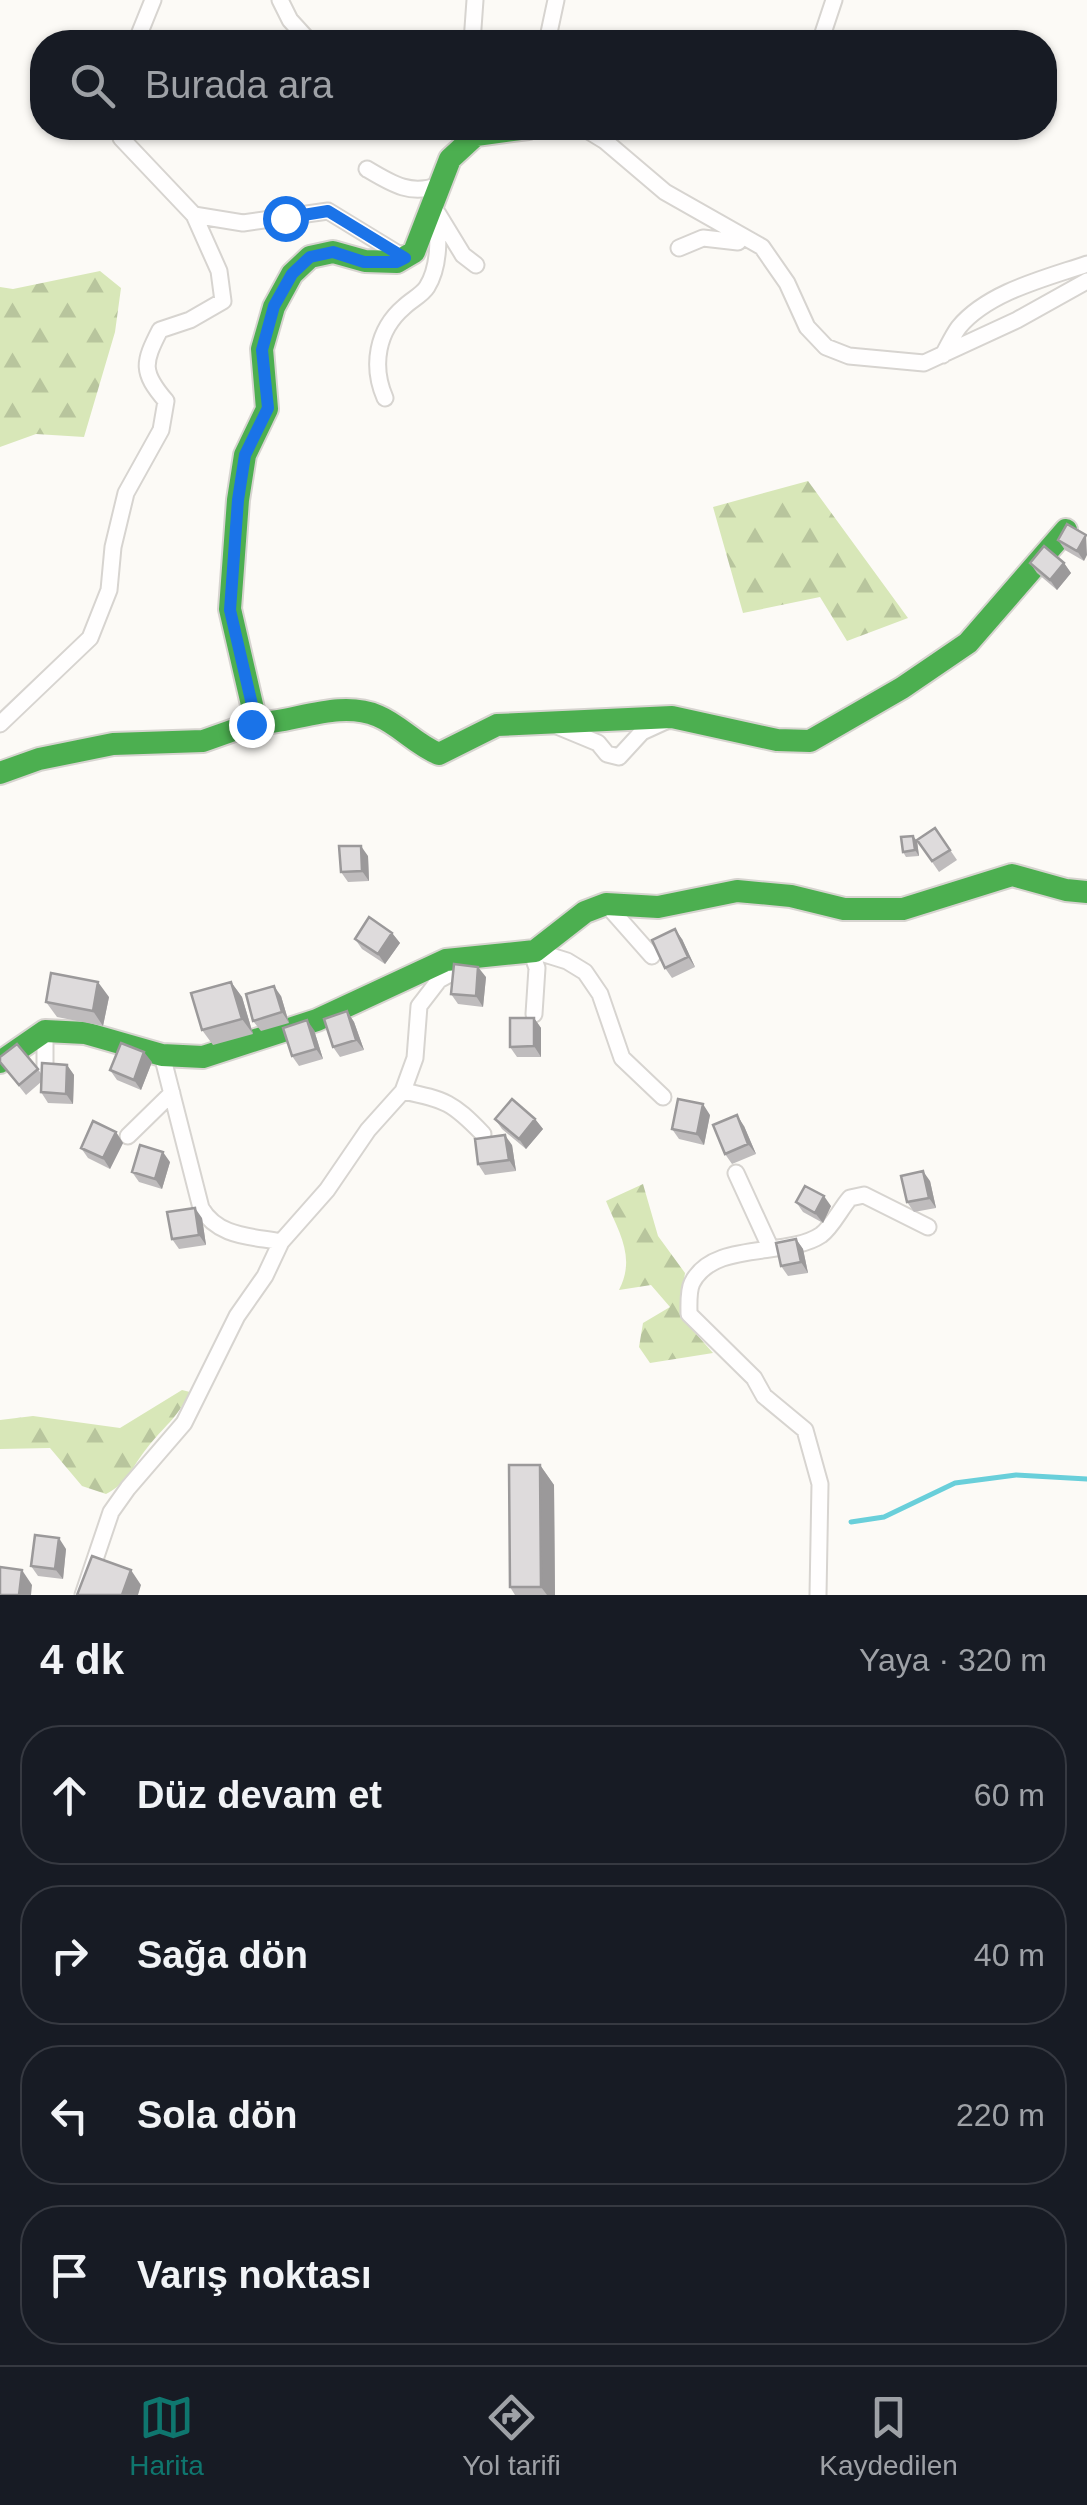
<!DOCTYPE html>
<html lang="tr">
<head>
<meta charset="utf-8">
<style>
  :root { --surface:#171b24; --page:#242831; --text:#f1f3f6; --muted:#9ea1a6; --line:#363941; --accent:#0f766e }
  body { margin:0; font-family:Arial,sans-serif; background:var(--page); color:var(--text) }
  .stop { position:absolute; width:30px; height:30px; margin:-22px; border:8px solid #1a73e8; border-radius:50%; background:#fff }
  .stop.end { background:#1a73e8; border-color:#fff; box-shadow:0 2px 10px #0008 }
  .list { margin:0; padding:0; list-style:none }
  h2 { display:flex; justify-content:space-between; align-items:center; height:130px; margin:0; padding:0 40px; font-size:42px }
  h2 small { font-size:32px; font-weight:400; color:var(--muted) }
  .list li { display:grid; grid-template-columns:65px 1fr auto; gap:30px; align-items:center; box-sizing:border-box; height:140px; margin:0 20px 20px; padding:0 20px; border:2px solid var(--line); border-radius:40px }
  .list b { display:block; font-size:38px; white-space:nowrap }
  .list em { font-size:32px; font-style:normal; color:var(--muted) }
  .icon { flex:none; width:55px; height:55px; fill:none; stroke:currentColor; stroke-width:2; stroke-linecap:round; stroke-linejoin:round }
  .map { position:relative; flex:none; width:1087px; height:1595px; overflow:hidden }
  .search { position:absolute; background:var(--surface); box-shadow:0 2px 8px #0004; left:30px; right:30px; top:30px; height:110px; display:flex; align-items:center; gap:25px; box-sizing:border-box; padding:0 35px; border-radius:40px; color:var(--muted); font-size:38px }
  .sheet { height:770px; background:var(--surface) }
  nav { display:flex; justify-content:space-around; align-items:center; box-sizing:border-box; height:140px; border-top:2px solid var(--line); background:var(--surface); font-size:28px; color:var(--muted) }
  nav a { display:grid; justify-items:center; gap:5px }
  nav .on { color:var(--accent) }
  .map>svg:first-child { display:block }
</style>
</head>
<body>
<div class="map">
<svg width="1087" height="1595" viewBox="0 0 1087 1595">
  <defs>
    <pattern id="forest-firs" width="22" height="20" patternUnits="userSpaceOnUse" patternTransform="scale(2.5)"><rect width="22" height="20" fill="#d8e7b8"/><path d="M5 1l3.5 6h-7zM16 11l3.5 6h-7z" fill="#b8c59d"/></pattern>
  </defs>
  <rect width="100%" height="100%" fill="#fcfaf6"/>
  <path fill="url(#forest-firs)" d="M 100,271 L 121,288 L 115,332 L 84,437 L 36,434 L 0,447 L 0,287 L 13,289 Z
    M 808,481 L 908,618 L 847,641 L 820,597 L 743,613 L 713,507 Z
    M 643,1184 L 658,1236 L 685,1273 L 680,1307 L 683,1319 L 713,1353 L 650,1363 L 639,1347 L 643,1323 L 670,1307 L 651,1285 L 619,1290 C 636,1257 619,1233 606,1201 Z
    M 182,1390 L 190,1392 C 177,1419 164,1426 147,1448 C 133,1465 127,1484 106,1494 L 82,1486 L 50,1448 L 0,1449 L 0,1420 L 33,1416 L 120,1428 Z"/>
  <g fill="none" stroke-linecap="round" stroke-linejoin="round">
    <path stroke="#69cfda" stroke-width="5" d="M 851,1522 L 884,1517 L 955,1483 L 1016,1475 L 1087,1479"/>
    <g stroke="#d7d4d0" stroke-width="19">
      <path id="street" d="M 280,0 L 290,20 L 310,42
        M 136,42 L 153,0
        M 472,42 L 475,0
        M 547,42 L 556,0
        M 820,42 L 834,0
        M 120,128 L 121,138 L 194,215 L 243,223 L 328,211 L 405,258
        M 567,128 L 587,130 L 605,141 L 665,192 L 762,247 L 787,283 L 807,327 L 826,347 L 849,356 L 924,363 L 1017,320 L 1087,281
        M 367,169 C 392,184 411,196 439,185
        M 438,214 L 463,255 L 476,265
        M 679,248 L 703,238 L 738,242
        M 943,355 C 948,346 953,335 959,327 C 988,292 1046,278 1087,264
        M 385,398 C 371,366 377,330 404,307 C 411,300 422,295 427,287 C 442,263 438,228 435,202
        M 0,724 L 90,638 L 109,590 L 113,547 L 126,493 L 161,430 L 166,401 C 141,372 143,363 160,330 L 190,320 L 223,301 L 219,271 L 194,215
        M 557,726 L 598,743 L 607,754 L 619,757 L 642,732 L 666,721
        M 606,904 L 652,956
        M 531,951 L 537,968 L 534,1014
        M 535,951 L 567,961 L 585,972 L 600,994 L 622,1058 L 663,1097
        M 162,1055 L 201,1208 C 218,1237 250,1236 281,1242
        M 45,1069 L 45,1031
        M 403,1091 C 446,1100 452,1102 483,1134
        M 128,1136 L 172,1093
        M 736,1173 L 770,1247
        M 83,1595 L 111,1512 L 128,1488 L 184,1423 L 237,1316 L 265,1276 L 281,1242 L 327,1190 L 368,1130 L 403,1091 L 415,1058 L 419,1006 L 439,980 L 468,964
        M 818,1595 L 820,1484 L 805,1430 L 764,1396 L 754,1378 L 689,1314 C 689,1305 688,1291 692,1283 C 713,1240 787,1258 821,1235 C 832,1227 841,1208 850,1198 L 864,1195 L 928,1227"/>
    </g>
    <g stroke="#d7d4d0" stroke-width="26">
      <path id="fast" d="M 251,724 C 292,724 338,699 378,716 C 400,725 416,745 439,754 L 497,725 L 672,717 L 777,740 L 810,741 L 902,688 L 968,643 L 1066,530
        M 0,773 L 39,759 L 113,744 L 203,741 L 251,724 L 253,709 L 230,609 L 238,500 L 245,455 L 267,409 L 262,349 L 274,307 L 292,274 L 310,257 L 333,252 L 365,261 L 397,262 L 414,252 L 450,159 L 476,135 L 528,128
        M 0,1062 L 45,1031 L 85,1033 L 162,1055 L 203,1057 L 317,1020 L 446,960 L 535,951 L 585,912 L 606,904 L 658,907 L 737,891 L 791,896 L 844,909 L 903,909 L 1012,875 L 1066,890 L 1087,892"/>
    </g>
    <use href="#street" stroke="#fffefe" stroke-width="15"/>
    <use href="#fast" stroke="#4caf50" stroke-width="22"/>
  </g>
  <path fill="#bfbcbd" d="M 1067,524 L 1084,561 L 1065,550 L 1058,540 Z
    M 1030,563 L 1064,563 L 1071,573 L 1057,590 L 1037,573 Z
    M 935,828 L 957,860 L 939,872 L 917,840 Z
    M 917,841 L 919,856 L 906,857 L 903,852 Z
    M 368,856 L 369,881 L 348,882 L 341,872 Z
    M 392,933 L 400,943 L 385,964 L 362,949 L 355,939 Z
    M 682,939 L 695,967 L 672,978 L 665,968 Z
    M 486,977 L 483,1007 L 458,1004 L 451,994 Z
    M 231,982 L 242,997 L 253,1034 L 213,1045 L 202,1030 Z
    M 281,996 L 289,1023 L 261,1031 L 253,1021 Z
    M 109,997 L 103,1026 L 57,1017 L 46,1002 Z
    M 347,1011 L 354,1022 L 364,1050 L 340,1057 L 333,1047 Z
    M 534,1018 L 541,1028 L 541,1057 L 517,1057 L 510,1047 Z
    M 314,1030 L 323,1059 L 299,1066 L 292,1056 Z
    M 0,1062 L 38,1069 L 42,1075 L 67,1065 L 74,1075 L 73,1104 L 48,1103 L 41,1092 L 41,1082 L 26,1095 Z
    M 152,1062 L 141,1090 L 117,1080 L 110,1070 Z
    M 710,1115 L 704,1145 L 679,1139 L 672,1129 Z
    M 495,1119 L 535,1119 L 543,1129 L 526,1149 L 502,1129 Z
    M 744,1126 L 756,1154 L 732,1164 L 725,1154 Z
    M 116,1132 L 123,1143 L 110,1169 L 88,1158 L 81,1148 Z
    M 512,1145 L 516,1171 L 485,1175 L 478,1164 Z
    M 170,1162 L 162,1189 L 139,1182 L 132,1172 Z
    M 930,1181 L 936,1208 L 914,1212 L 907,1202 Z
    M 796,1202 L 831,1206 L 823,1223 L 803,1212 Z
    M 202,1218 L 206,1245 L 179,1249 L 172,1239 Z
    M 796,1239 L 803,1249 L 808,1273 L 788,1276 L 781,1266 Z
    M 540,1465 L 554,1485 L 555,1595 L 515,1595 L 510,1587 Z
    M 66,1549 L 63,1579 L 38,1576 L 31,1566 Z"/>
  <path fill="#9b999a" d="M 1086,535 L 1087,555 L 1084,561 L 1077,551 Z
    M 1064,563 L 1071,573 L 1057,590 L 1050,580 Z
    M 913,836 L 917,841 L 919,856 L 915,850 Z
    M 361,846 L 368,856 L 369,881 L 362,871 Z
    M 675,929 L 682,939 L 695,967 L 688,957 Z
    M 392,933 L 400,943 L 385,964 L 378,954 Z
    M 478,967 L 486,977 L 483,1007 L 476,996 Z
    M 98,982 L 109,997 L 103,1026 L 93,1011 Z
    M 231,982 L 242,997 L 253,1034 L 242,1019 Z
    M 274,986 L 281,996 L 289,1023 L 282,1012 Z
    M 347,1011 L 354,1022 L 364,1050 L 356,1040 Z
    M 534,1018 L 541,1028 L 541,1057 L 534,1046 Z
    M 307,1020 L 314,1030 L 323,1059 L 316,1049 Z
    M 144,1052 L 152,1062 L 141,1090 L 134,1080 Z
    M 67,1065 L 74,1075 L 73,1104 L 66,1094 Z
    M 703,1104 L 710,1115 L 704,1145 L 697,1134 Z
    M 737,1115 L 744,1126 L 756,1154 L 748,1144 Z
    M 535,1119 L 543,1129 L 526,1149 L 519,1139 Z
    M 116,1132 L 123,1143 L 110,1169 L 103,1158 Z
    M 505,1135 L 512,1145 L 516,1171 L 509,1160 Z
    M 163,1152 L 170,1162 L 162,1189 L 155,1179 Z
    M 923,1171 L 930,1181 L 936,1208 L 929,1198 Z
    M 824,1196 L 831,1206 L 823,1223 L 815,1213 Z
    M 195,1208 L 202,1218 L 206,1245 L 199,1235 Z
    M 796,1239 L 803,1249 L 808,1273 L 801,1262 Z
    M 540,1465 L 554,1485 L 555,1595 L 547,1595 L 541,1587 Z
    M 59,1538 L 66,1549 L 63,1579 L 55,1569 Z
    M 22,1570 L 32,1585 L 31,1595 L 19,1595 Z
    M 131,1570 L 141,1585 L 138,1595 L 122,1595 Z"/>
  <path fill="#dedbdc" stroke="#9b999a" stroke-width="2.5" d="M 1067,524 L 1086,535 L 1077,551 L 1058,540 Z
    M 1044,546 L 1064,563 L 1050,580 L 1030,563 Z
    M 935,828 L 950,850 L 932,861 L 917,840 Z
    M 913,836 L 915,850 L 903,852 L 901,837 Z
    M 339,846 L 361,846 L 362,871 L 341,872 Z
    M 369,917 L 392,933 L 378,954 L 355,939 Z
    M 675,929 L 688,957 L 665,968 L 652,940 Z
    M 454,964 L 478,967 L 476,996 L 451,994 Z
    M 51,973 L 98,982 L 93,1011 L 46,1002 Z
    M 231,982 L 242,1019 L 202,1030 L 191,993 Z
    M 274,986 L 282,1012 L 253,1021 L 246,994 Z
    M 347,1011 L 356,1040 L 333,1047 L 324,1019 Z
    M 510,1018 L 534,1018 L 534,1046 L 510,1047 Z
    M 307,1020 L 316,1049 L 292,1056 L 283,1028 Z
    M 121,1043 L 144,1052 L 134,1080 L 110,1070 Z
    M 17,1044 L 38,1069 L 19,1085 L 0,1062 L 0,1057 Z
    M 42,1063 L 67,1065 L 66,1094 L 41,1092 Z
    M 512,1099 L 535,1119 L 519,1139 L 495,1119 Z
    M 678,1099 L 703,1104 L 697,1134 L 672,1129 Z
    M 737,1115 L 748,1144 L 725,1154 L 713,1125 Z
    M 93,1121 L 116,1132 L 103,1158 L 81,1148 Z
    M 505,1135 L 509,1160 L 478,1164 L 475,1139 Z
    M 140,1145 L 163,1152 L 155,1179 L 132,1172 Z
    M 923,1171 L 929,1198 L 907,1202 L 901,1176 Z
    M 805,1186 L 824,1196 L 815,1213 L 796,1202 Z
    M 195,1208 L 199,1235 L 172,1239 L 167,1212 Z
    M 796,1239 L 801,1262 L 781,1266 L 776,1243 Z
    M 509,1465 L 540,1465 L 541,1587 L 510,1587 Z
    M 35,1535 L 59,1538 L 55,1569 L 31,1566 Z
    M 92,1556 L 131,1570 L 122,1595 L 77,1595 Z
    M 0,1567 L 22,1570 L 19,1595 L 0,1595 Z"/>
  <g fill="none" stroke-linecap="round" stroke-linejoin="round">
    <path stroke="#1a73e8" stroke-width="12" d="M 251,724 L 253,709 L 230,610 L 238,500 L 245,455 L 268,408 L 262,350 L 274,306 L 292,274 L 310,257 L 333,252 L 364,262 L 397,262 L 405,258 L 328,211 L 285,218"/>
  </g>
</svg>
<div class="stop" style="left:285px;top:218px"></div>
<div class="stop end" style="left:251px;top:724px"></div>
<div class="search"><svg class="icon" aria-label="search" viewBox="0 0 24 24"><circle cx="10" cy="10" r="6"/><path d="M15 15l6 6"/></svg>Burada ara</div>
</div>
<section class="sheet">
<h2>4 dk<small>Yaya · 320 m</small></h2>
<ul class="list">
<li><svg class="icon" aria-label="ahead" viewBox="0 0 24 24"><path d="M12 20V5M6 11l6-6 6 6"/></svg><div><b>Düz devam et</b></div><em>60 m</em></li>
<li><svg class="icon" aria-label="right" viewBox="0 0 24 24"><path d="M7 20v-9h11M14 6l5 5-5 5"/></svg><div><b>Sağa dön</b></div><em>40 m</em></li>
<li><svg class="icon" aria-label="left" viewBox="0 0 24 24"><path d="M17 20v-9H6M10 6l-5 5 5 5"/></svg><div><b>Sola dön</b></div><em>220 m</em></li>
<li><svg class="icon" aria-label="arrive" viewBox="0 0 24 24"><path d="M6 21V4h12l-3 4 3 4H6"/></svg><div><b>Varış noktası</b></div></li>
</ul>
</section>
<nav>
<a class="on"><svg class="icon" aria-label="map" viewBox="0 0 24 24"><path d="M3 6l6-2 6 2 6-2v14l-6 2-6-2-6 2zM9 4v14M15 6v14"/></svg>Harita</a>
<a><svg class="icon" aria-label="directions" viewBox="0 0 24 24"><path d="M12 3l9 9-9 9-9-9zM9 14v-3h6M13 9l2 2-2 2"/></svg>Yol tarifi</a>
<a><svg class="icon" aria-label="saved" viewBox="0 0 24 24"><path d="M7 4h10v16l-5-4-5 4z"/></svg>Kaydedilen</a>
</nav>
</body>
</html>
